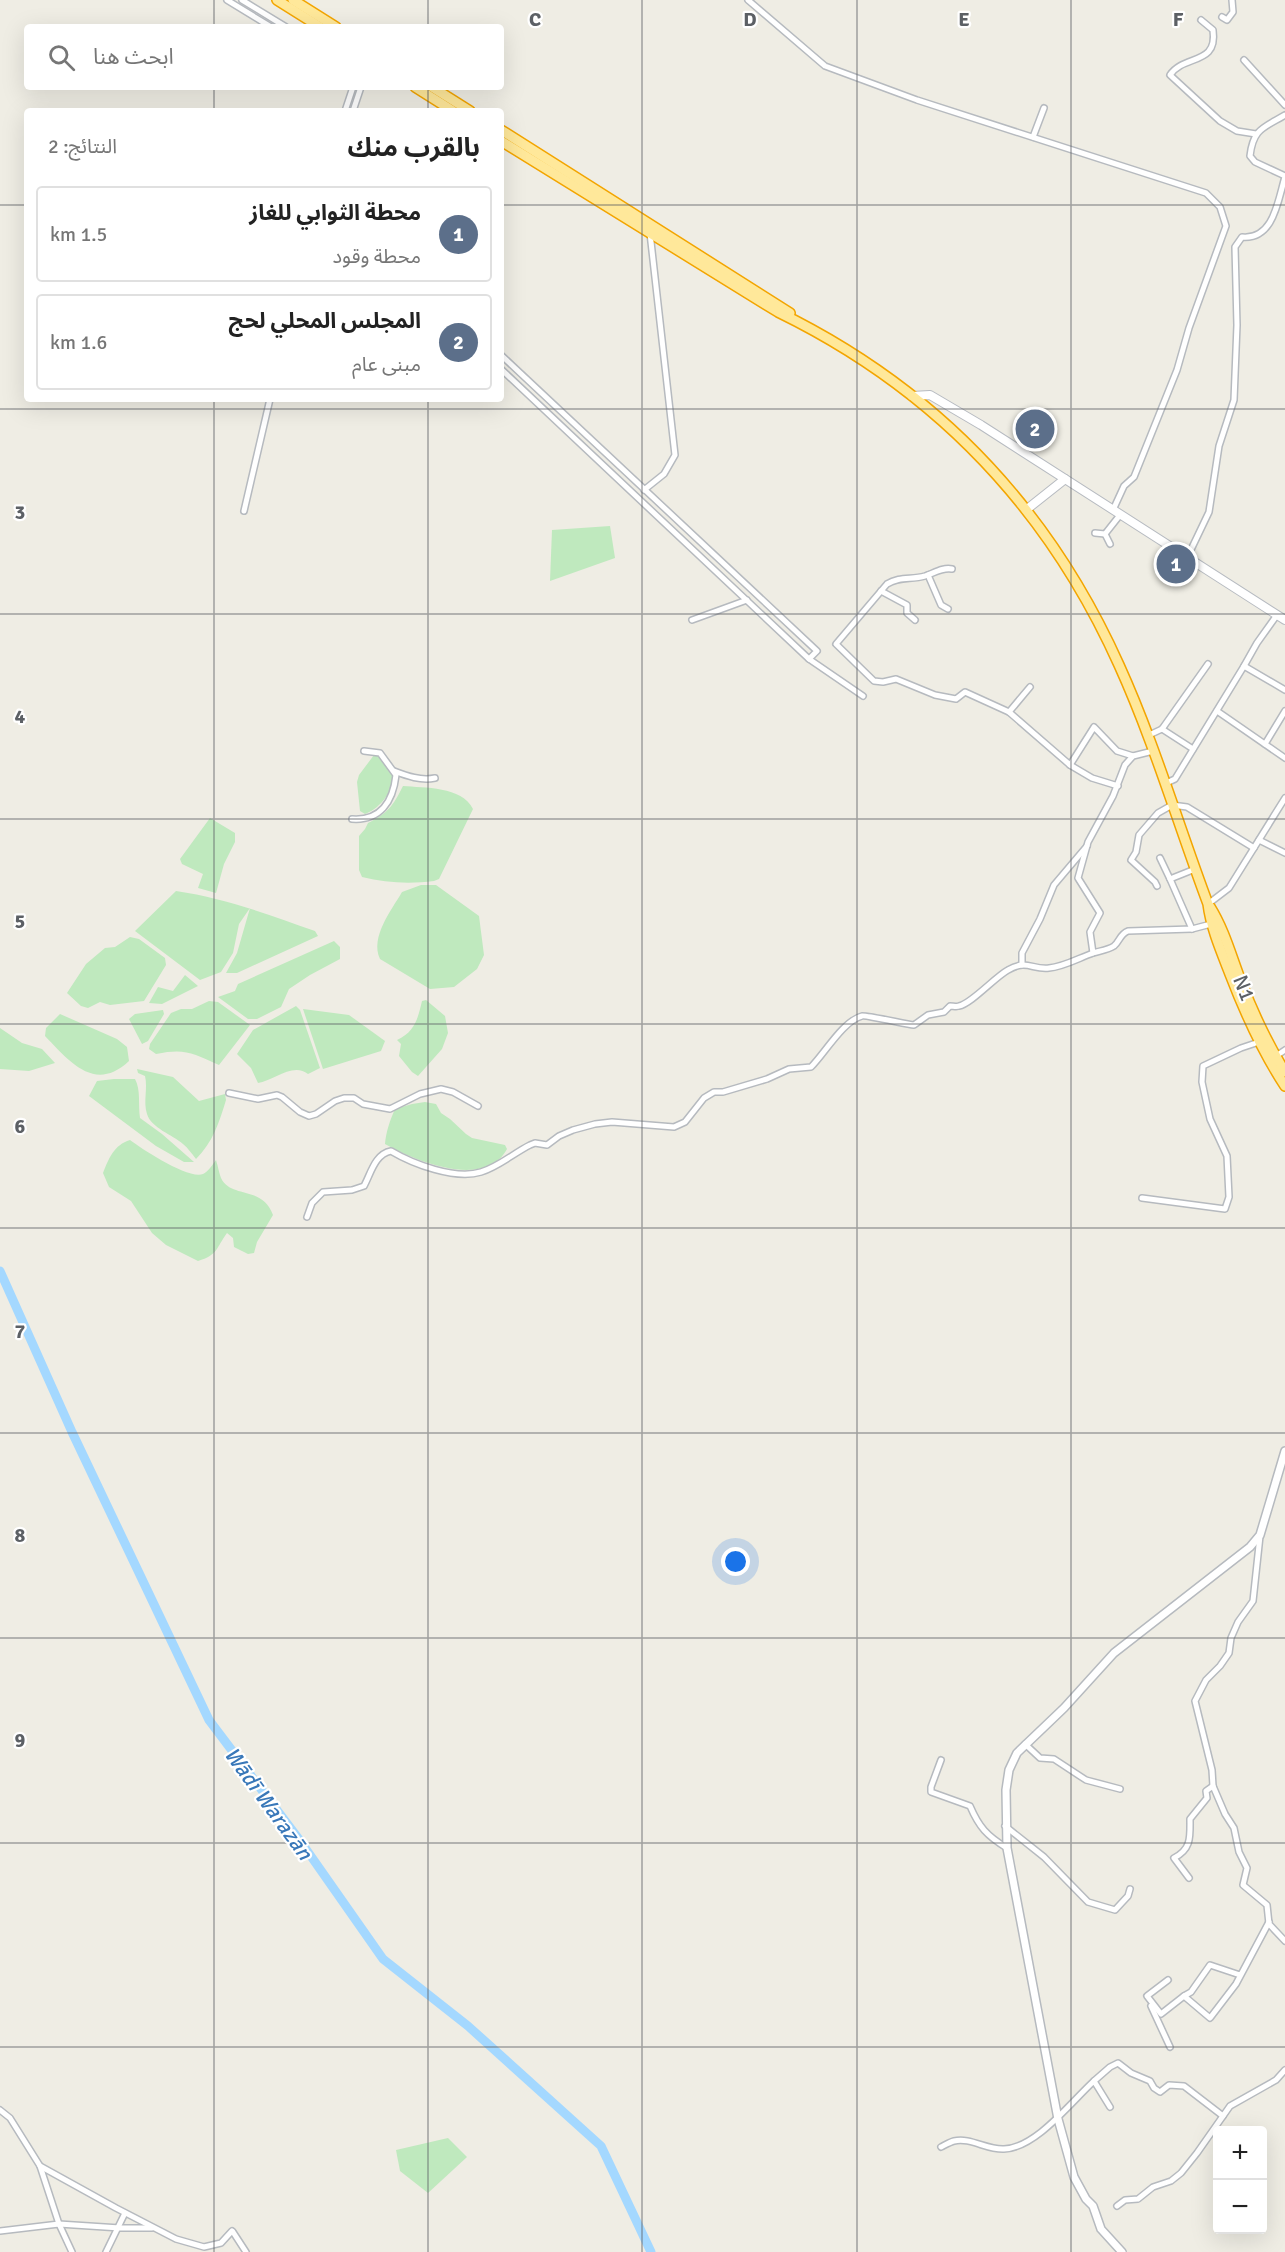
<!DOCTYPE html>
<html lang="ar">
<head>
<meta charset="utf-8">
<style>
  body { margin:0; font-family:Signika,"Noto Sans Arabic",sans-serif; background:#f2f2f2; color:#222; direction:rtl }
  .controls { position:absolute; right:18px; bottom:18px; display:grid; overflow:hidden; border-radius:6px; box-shadow:0 6px 24px #0002 }
  .controls button { width:54px; height:54px; display:grid; place-items:center; padding:0; border:0; border-bottom:2px solid #e0e0e0; background:#fff; color:#222; font:30px sans-serif }
  .you { position:absolute; left:736px; top:1562px; width:21px; height:21px; margin:-15px; border:4px solid #fff; border-radius:50%; background:#1a73e8; box-shadow:0 0 0 9px #1a73e833 }
  .badge { display:grid; place-items:center; width:39px; height:39px; border-radius:50%; background:#ea580c; color:#fff; font-size:20px; font-weight:700 }
  .pin { position:absolute; translate:-50% -50%; border:3px solid #fff; box-shadow:0 2px 6px #0006 }
  .list { margin:0; padding:0; list-style:none }
  h2 { display:flex; justify-content:space-between; align-items:center; height:78px; margin:0; padding:0 24px; font-size:26px }
  h2 small { font-size:20px; font-weight:400; color:#767676 }
  .list li { display:grid; grid-template-columns:39px 1fr auto; gap:18px; align-items:center; box-sizing:border-box; height:96px; margin:0 12px 12px; padding:0 12px; border:2px solid #e0e0e0; border-radius:6px }
  .list b { display:block; font-size:22px; white-space:nowrap }
  .list p { margin:0; font-size:20px; white-space:nowrap; color:#767676 }
  .list em { font-size:20px; font-style:normal; color:#767676 }
  .icon { flex:none; width:33px; height:33px; fill:none; stroke:currentColor; stroke-width:2; stroke-linecap:round; stroke-linejoin:round }
  .map { position:relative; flex:none; width:1285px; height:2252px; overflow:hidden; direction:ltr }
  .search { position:absolute; background:#fff; box-shadow:0 6px 24px #0002; left:24px; top:24px; width:480px; height:66px; display:flex; align-items:center; gap:15px; box-sizing:border-box; padding:0 21px; border-radius:6px; color:#767676; font-size:22px }
  .panel { position:absolute; background:#fff; box-shadow:0 6px 24px #0002; left:24px; top:108px; width:480px; height:294px; border-radius:6px; direction:rtl }
  .map>svg:first-child { display:block }
</style>
</head>
<body>
<div class="map">
<svg width="1285" height="2252" viewBox="0 0 1285 2252">
  <rect width="100%" height="100%" fill="#efede4"/>
  <g fill="#bfe9be">
    <polygon points="610,526 615,558 550,581 552,530"/>
    <path d="M 374,755 L 377,755 C 381,760 391,767 392,773 C 396,790 379,809 365,814 L 360,811 L 357,782 L 359,775 Z"/>
    <path d="M 403,786 C 424,788 462,786 473,809 L 439,879 L 434,881 C 410,884 386,883 362,877 L 359,870 L 359,836 L 365,829 L 368,823 C 388,813 393,806 403,786 Z"/>
    <polygon points="210,818 235,833 235,842 224,864 216,893 198,888 203,874 182,864 180,859"/>
    <path d="M 421,885 L 436,885 L 479,916 L 484,955 L 477,969 L 454,987 L 430,989 L 380,959 C 370,937 391,911 402,892 Z"/>
    <path d="M 176,891 C 225,898 269,915 315,931 L 318,936 L 237,973 L 226,973 L 237,953 L 250,908 L 239,924 L 233,953 L 221,972 L 200,980 L 135,931 Z"/>
    <polygon points="130,937 139,939 165,958 166,965 144,1001 110,1005 100,1002 88,1008 81,1006 67,993 86,964 105,948 115,947"/>
    <polygon points="334,941 340,947 340,959 310,975 289,989 281,1007 257,1019 248,1019 218,997 235,991 238,984"/>
    <polygon points="185,975 198,986 162,1004 149,1003 158,987 173,991"/>
    <path d="M 426,1000 L 445,1016 L 448,1033 L 442,1049 L 418,1076 L 412,1072 L 399,1056 L 401,1044 L 397,1040 C 415,1032 418,1018 422,1001 Z"/>
    <path d="M 209,1001 L 218,1002 L 250,1025 L 219,1065 C 192,1053 185,1048 156,1054 L 149,1049 L 150,1044 L 171,1013 L 181,1009 L 192,1009 Z"/>
    <path d="M 296,1006 L 300,1010 L 320,1068 L 308,1074 C 293,1062 273,1081 258,1083 L 251,1068 L 237,1054 L 253,1030 Z"/>
    <polygon points="303,1009 349,1015 385,1041 381,1051 323,1069"/>
    <polygon points="163,1010 164,1014 148,1041 142,1044 129,1019 135,1014"/>
    <path d="M 60,1014 L 117,1039 L 127,1047 L 129,1061 C 95,1093 70,1062 45,1036 L 46,1028 Z"/>
    <polygon points="0,1028 22,1043 42,1049 55,1063 29,1071 0,1069"/>
    <path d="M 137,1069 L 173,1077 L 199,1101 L 225,1094 L 226,1100 C 219,1123 213,1142 196,1159 C 192,1154 188,1148 183,1144 C 173,1135 151,1128 147,1114 C 143,1101 148,1089 145,1076 L 138,1073 Z"/>
    <path d="M 114,1079 L 135,1079 C 141,1090 138,1104 140,1118 L 162,1134 L 194,1162 L 184,1162 L 156,1146 L 89,1096 L 97,1081 Z"/>
    <path d="M 425,1102 L 436,1104 L 441,1113 L 450,1119 L 466,1134 L 472,1138 L 505,1145 L 507,1149 C 485,1190 415,1161 385,1144 C 386,1132 390,1120 395,1109 L 412,1104 Z"/>
    <path d="M 130,1140 C 142,1149 189,1180 203,1174 C 208,1172 213,1164 216,1160 C 218,1166 219,1173 221,1178 C 231,1199 262,1185 273,1215 L 257,1242 L 254,1253 L 248,1254 L 234,1247 L 233,1238 L 227,1233 C 216,1248 218,1255 198,1261 L 166,1245 L 152,1233 L 131,1201 L 109,1187 L 103,1173 C 109,1158 114,1145 130,1140 Z"/>
    <polygon points="448,2138 467,2157 428,2193 400,2171 396,2150"/>
  </g>
  <g fill="none" stroke-linecap="round" stroke-linejoin="round">
    <polyline stroke="#a4d8ff" stroke-width="9" points="0,1271 72,1432 209,1720 301,1842 383,1959 468,2026 601,2146 651,2252"/>
    <g stroke="#b6babf" stroke-width="8">
      <g id="minor">
        <polyline points="227,0 271,27"/>
        <polyline points="242,0 286,27"/>
        <polyline points="748,0 825,66 917,100 1206,193 1220,207 1226,226 1189,328 1177,370 1134,477 1124,486 1113,510"/>
        <polyline points="1222,17 1227,20 1233,12 1232,0"/>
        <path d="M 1201,20 L 1213,30 C 1218,66 1184,54 1170,75 L 1220,121 L 1237,131 L 1256,134"/>
        <polyline points="1244,60 1285,105"/>
        <polyline points="345,111 353,87"/>
        <polyline points="353,111 361,87"/>
        <path d="M 1285,115 C 1263,128 1253,129 1250,156 L 1255,162 L 1285,176"/>
        <polyline points="1033,137 1044,108"/>
        <polyline points="501,355 817,651 809,659"/>
        <polyline points="501,369 809,659 863,696"/>
        <polyline points="644,490 664,474 675,455 650,233"/>
        <polyline points="244,511 270,399"/>
        <polyline points="1095,533 1105,534 1120,515"/>
        <polyline points="1105,534 1110,544"/>
        <path d="M 1187,558 L 1209,512 L 1219,446 L 1234,400 L 1237,325 L 1235,247 L 1242,237 C 1274,240 1278,200 1285,177"/>
        <path d="M 952,569 C 943,567 934,573 925,576 C 911,580 900,576 887,584 L 836,644 L 874,681 L 883,682 L 896,679 L 935,695 L 956,699 L 965,692 L 1009,712"/>
        <polyline points="928,575 941,605 948,609"/>
        <polyline points="881,591 907,605 907,613 915,620"/>
        <polyline points="692,620 747,600"/>
        <polyline points="1244,666 1285,690"/>
        <polyline points="1030,687 1009,712 1070,765 1092,778 1118,786"/>
        <polyline points="1217,711 1285,758"/>
        <polyline points="1162,729 1193,749"/>
        <polyline points="1147,736 1162,729 1208,664"/>
        <polyline points="1265,744 1285,711"/>
        <path d="M 1153,751 L 1133,756 L 1125,765 L 1113,796 L 1088,842 L 1078,878 L 1100,913 L 1090,932 L 1093,953 C 1099,951 1108,950 1114,946 C 1120,941 1120,934 1128,931 L 1192,929 L 1211,924"/>
        <polyline points="1070,765 1094,727 1117,751 1133,756"/>
        <path d="M 394,771 C 407,776 421,781 435,778"/>
        <polyline points="1164,784 1175,779 1244,666 1257,643 1277,615"/>
        <path d="M 352,819 C 380,821 393,802 396,775 L 380,753 L 364,751"/>
        <polyline points="1259,840 1285,853"/>
        <polyline points="1160,858 1170,879 1195,869"/>
        <polyline points="1170,879 1192,929"/>
        <polyline points="1157,886 1155,882 1131,860 1136,852 1139,835 1158,813 1172,805 1187,807 1254,848"/>
        <polyline points="1208,904 1229,888 1285,798"/>
        <polyline points="1022,965 1022,953 1040,919 1054,885 1087,846"/>
        <polyline points="1276,1056 1285,1050"/>
        <polyline points="229,1093 258,1099 277,1095 282,1097 300,1112 309,1116 316,1114 335,1101 344,1098 354,1098 363,1104 390,1109 420,1094 441,1089 453,1092 478,1106"/>
        <polyline points="1142,1198 1225,1209 1229,1197 1227,1156 1210,1119 1202,1082 1203,1066 1241,1048 1259,1042"/>
        <path d="M 307,1217 L 312,1203 L 323,1192 L 352,1190 L 364,1186 C 371,1173 375,1154 391,1151 C 413,1164 455,1180 481,1172 C 498,1167 514,1153 530,1145 L 535,1143 L 547,1145 L 559,1136 L 573,1130 L 595,1124 L 612,1122 L 674,1127 L 685,1122 L 704,1098 L 714,1092 L 723,1092 L 767,1079 L 789,1069 L 811,1067 C 825,1053 843,1021 862,1016 C 865,1015 906,1024 914,1025 L 928,1015 L 944,1012 L 950,1006 C 953,1006 957,1007 959,1006 C 971,1004 995,977 1008,970 C 1027,959 1032,970 1049,968 C 1063,967 1079,958 1093,953"/>
        <polyline points="1260,1536 1253,1601 1238,1622 1231,1638 1229,1653 1220,1666 1206,1680 1195,1701 1212,1770 1213,1786 1225,1814 1234,1828 1239,1852 1247,1868 1243,1885 1267,1905 1269,1924 1285,1941"/>
        <polyline points="1025,1744 1040,1758 1054,1759 1086,1780 1120,1789"/>
        <path d="M 941,1760 L 931,1787 L 931,1792 L 970,1806 C 979,1827 987,1836 1007,1848"/>
        <polyline points="1005,1826 1044,1857 1088,1902 1115,1910 1128,1896 1130,1889"/>
        <path d="M 1189,1878 L 1174,1858 C 1192,1849 1190,1836 1190,1819 L 1207,1798 L 1206,1791 L 1213,1786"/>
        <polyline points="1240,1975 1210,1965 1191,1992 1184,1996 1210,2018 1236,1984 1269,1922"/>
        <polyline points="1168,1980 1147,1996 1161,2014 1184,1996"/>
        <polyline points="1151,2006 1170,2047"/>
        <polyline points="1094,2081 1110,2067 1118,2063 1131,2073 1150,2081 1154,2088 1160,2092 1169,2085 1184,2086 1223,2116"/>
        <polyline points="0,2110 10,2118 40,2166 116,2208 176,2239 204,2247 221,2243 232,2231"/>
        <path d="M 941,2147 C 945,2145 950,2142 954,2141 C 970,2137 987,2150 1004,2149 C 1036,2148 1071,2102 1094,2081 L 1110,2107"/>
        <polyline points="40,2166 59,2224 72,2252"/>
        <polyline points="1117,2206 1125,2200 1138,2199 1153,2187 1171,2181 1181,2173 1197,2153 1230,2106 1276,2080 1285,2070"/>
        <polyline points="0,2231 59,2224 120,2228 152,2228"/>
        <polyline points="233,2232 246,2252"/>
        <polyline points="106,2252 125,2213"/>
      </g>
    </g>
    <g stroke="#b6babf" stroke-width="10">
      <polyline id="tertiary" points="1122,2252 1101,2229 1093,2206 1086,2199 1074,2177 1058,2119 1007,1848 1006,1790 1009,1770 1017,1753 1064,1708 1114,1653 1250,1547 1260,1535 1285,1451"/>
    </g>
    <g stroke="#b7bbc1" stroke-width="10">
      <g id="secondary">
        <polyline points="912,396 930,395 981,425 1285,620"/>
        <polyline points="1026,510 1065,479"/>
      </g>
    </g>
    <g stroke="#f3a500" stroke-width="12">
      <g id="trunk">
        <polyline points="277,0 320,27"/>
        <polyline points="293,0 336,27"/>
        <polyline points="415,87 453,111"/>
        <polyline points="432,87 470,111"/>
        <polyline points="501,130 790,313"/>
        <path d="M 501,141 L 778,312 C 934,388 1048,507 1119,665 C 1154,742 1178,824 1208,904 C 1211,928 1221,951 1230,974 C 1245,1013 1262,1051 1285,1086"/>
        <path d="M 1210,907 C 1225,931 1232,959 1242,984 C 1254,1015 1268,1044 1285,1072"/>
      </g>
    </g>
    <use href="#minor" stroke="#fff" stroke-width="5"/>
    <use href="#tertiary" stroke="#fff" stroke-width="7"/>
    <use href="#secondary" stroke="#fff" stroke-width="8"/>
    <use href="#trunk" stroke="#ffe89a" stroke-width="9"/>
  </g>
  <path fill="none" stroke="#5c6065" stroke-width="1.5" stroke-opacity="0.55" d="M 214,0 L 214,27M 428,0 L 428,27M 642,0 L 642,2252M 857,0 L 857,2252M 1071,0 L 1071,2252M 214,87 L 214,111M 428,87 L 428,111M 0,205 L 27,205M 501,205 L 1285,205M 214,399 L 214,2252M 428,399 L 428,2252M 0,409 L 1285,409M 0,614 L 1285,614M 0,819 L 1285,819M 0,1024 L 1285,1024M 0,1228 L 1285,1228M 0,1433 L 1285,1433M 0,1638 L 1285,1638M 0,1843 L 1285,1843M 0,2047 L 1285,2047"/>
  <g text-anchor="middle" stroke-width="4.5" stroke-linejoin="round" paint-order="stroke">
    <g font-size="21" fill="#5c6065" stroke="#fff">
      <text transform="translate(1244 988) rotate(68)" y="7">N1</text>
    </g>
    <g font-size="22" font-style="italic" fill="#3978b9" stroke="#fff">
      <text transform="translate(269 1803) rotate(54)" y="8">Wādī Warazān</text>
    </g>
  </g>
  <g font-size="20" text-anchor="middle" font-weight="bold" fill="#5c6065" stroke="#fff" stroke-width="4.5" stroke-linejoin="round" paint-order="stroke">
    <text x="535" y="26">C</text>
    <text x="750" y="26">D</text>
    <text x="964" y="26">E</text>
    <text x="1178" y="26">F</text>
    <text x="20" y="519">3</text>
    <text x="20" y="723">4</text>
    <text x="20" y="928">5</text>
    <text x="20" y="1133">6</text>
    <text x="20" y="1338">7</text>
    <text x="20" y="1542">8</text>
    <text x="20" y="1747">9</text>
  </g>
</svg>
<div class="controls">
<button>+</button>
<button>−</button>
</div>
<div class="you"></div>
<div class="pin badge" style="left:1176px;top:564px;background:#5c6f8a">1</div>
<div class="pin badge" style="left:1035px;top:429px;background:#5c6f8a">2</div>
<div class="search"><svg class="icon" aria-label="search" viewBox="0 0 24 24"><circle cx="10" cy="10" r="6"/><path d="M15 15l6 6"/></svg>ابحث هنا</div>
<section class="panel">
<h2>بالقرب منك<small>النتائج: 2</small></h2>
<ul class="list">
<li><span class="badge" style="background:#5c6f8a">1</span><div><b>محطة الثوابي للغاز</b><p>محطة وقود</p></div><em>1.5 km</em></li>
<li><span class="badge" style="background:#5c6f8a">2</span><div><b>المجلس المحلي لحج</b><p>مبنى عام</p></div><em>1.6 km</em></li>
</ul>
</section>
</div>
</body>
</html>
